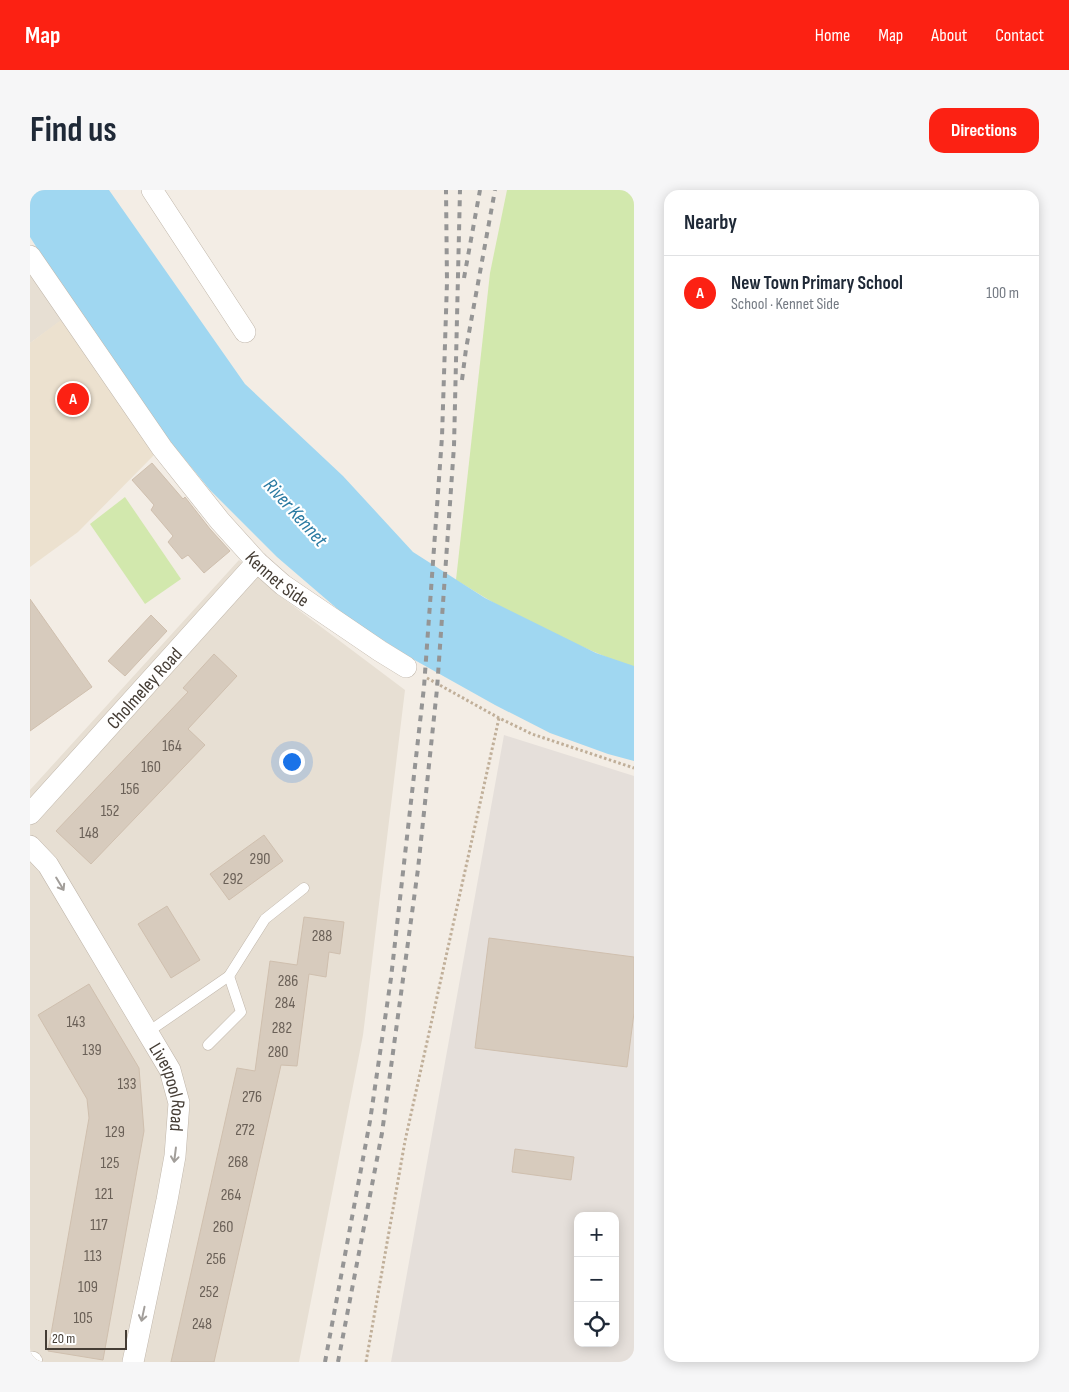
<!DOCTYPE html>
<html lang="en">
<head>
<meta charset="utf-8">
<style>
  body { margin:0; font-family:"Sofia Sans Condensed",sans-serif; background:#f6f6f7; color:#1f2937 }
  .controls { position:absolute; right:15px; bottom:15px; display:grid; overflow:hidden; border-radius:10px; box-shadow:0 2px 12px #0003 }
  .controls button { width:45px; height:45px; display:grid; place-items:center; padding:0; border:0; border-bottom:1px solid #e0e1e3; background:#fff; color:#1f2937; font:25px sans-serif }
  .scale { position:absolute; left:15px; bottom:12px; width:82px; box-sizing:border-box; padding-left:5px; border:2px solid #453d35; border-top:0; font-size:14px; line-height:18px; white-space:nowrap; color:#453d35; -webkit-text-stroke:4px #fff; paint-order:stroke }
  .you { position:absolute; left:261px; top:571px; width:18px; height:18px; margin:-12px; border:4px solid #fff; border-radius:50%; background:#1a73e8; box-shadow:0 0 0 8px #1a73e833 }
  .badge { display:grid; place-items:center; width:32px; height:32px; border-radius:50%; background:#fc2113; color:#fff; font-size:16px; font-weight:700 }
  .pin { position:absolute; translate:-50% -50%; border:2px solid #fff; box-shadow:0 1px 5px #0006 }
  .list { margin:0; padding:0; list-style:none }
  h2 { display:flex; justify-content:space-between; align-items:center; height:65px; margin:0; padding:0 20px; font-size:21px }
  h2 small { font-size:16px; font-weight:400; color:#747a83 }
  .list li { display:grid; grid-template-columns:32px 1fr auto; gap:15px; align-items:center; box-sizing:border-box; height:75px; padding:0 20px; border-top:1px solid #e0e1e3 }
  .list b { display:block; font-size:19px; white-space:nowrap }
  .list p { margin:0; font-size:16px; white-space:nowrap; color:#747a83 }
  .list em { font-size:16px; font-style:normal; color:#747a83 }
  .icon { flex:none; width:28px; height:28px; fill:none; stroke:currentColor; stroke-width:2; stroke-linecap:round; stroke-linejoin:round }
  .map { position:relative; flex:none; width:604px; height:1172px; overflow:hidden; border-radius:15px }
  header { display:flex; align-items:center; gap:30px; box-sizing:border-box; height:70px; padding:0 25px; background:#fc2113; color:#fff }
  header strong { font-size:24px }
  nav { display:flex; gap:28px; margin-inline-start:auto; font-size:18px }
  .intro { display:flex; align-items:center; justify-content:space-between; box-sizing:border-box; height:120px; padding:0 30px }
  h1 { margin:0; font-size:35px }
  .button { padding:12px 22px; border-radius:15px; background:#fc2113; color:#fff; font-size:18px; font-weight:700 }
  main { display:flex; gap:30px; padding:0 30px }
  aside { flex:1; background:#fff; border-radius:15px; box-shadow:0 2px 12px #0003 }
  .map>svg:first-child { display:block }
</style>
</head>
<body>
<header>
<strong>Map</strong>
<nav><a>Home</a><a>Map</a><a>About</a><a>Contact</a></nav>
</header>
<div class="intro"><h1>Find us</h1><a class="button">Directions</a></div>
<main>
<div class="map">
<svg width="604" height="1172" viewBox="0 0 604 1172">
  <rect width="100%" height="100%" fill="#f3ede5"/>
  <g fill="#e7dfd3">
    <polygon points="0,75 36,127 0,153"/>
    <polygon points="209,370 246,403 375,500 333,845 269,1172 0,1172 0,600"/>
  </g>
  <path fill="#e5dfda" fill-rule="evenodd" d="M 474,545 L 604,586 L 604,1172 L 361,1172 ZM 548,1026 L 585,1026 L 585,1153 L 548,1153 Z"/>
  <polygon fill="#ece1cf" points="31,130 125,264 48,342 0,377 0,153"/>
  <g fill="#d2e8ad">
    <polygon points="477,0 604,0 604,479 497,433 426,390 460,83"/>
    <polygon points="95,307 151,389 115,414 60,334"/>
  </g>
  <polygon fill="#a0d7f1" points="0,0 79,0 215,194 313,286 383,362 455,408 566,463 604,476 604,571 578,564 520,543 465,515 381,468 318,428 247,367 180,300 125,233 71,159 0,47"/>
  <g fill="#d7cbbd" stroke="#cfbfae">
    <polygon points="122,273 153,309 155,307 180,339 200,361 174,383 158,365 152,369 138,352 143,346 121,320 124,315 102,290"/>
    <polygon points="0,409 62,497 0,541"/>
    <polygon points="121,425 137,441 95,486 78,471"/>
    <polygon points="184,464 207,486 158,539 175,555 61,674 26,641 158,502 153,498"/>
    <polygon points="234,645 253,671 199,710 180,684"/>
    <polygon points="137,716 170,770 141,788 108,734"/>
    <polygon points="274,727 314,732 310,764 299,762 296,787 279,784 267,876 251,875 184,1172 141,1172 207,878 225,881 240,771 267,775"/>
    <polygon points="459,748 604,767 604,823 597,877 445,858"/>
    <polygon points="59,794 109,878 114,941 73,1170 18,1161 59,928 57,909 8,825"/>
    <polygon points="485,959 544,967 541,990 482,982"/>
  </g>
  <g fill="none" stroke-linecap="round" stroke-linejoin="round">
    <g stroke="#c1b7ab" stroke-width="11">
      <g id="lane">
        <polyline points="118,842 199,786 235,729 274,698"/>
        <polyline points="178,855 211,822 199,786"/>
      </g>
    </g>
    <g stroke="#c1b7ab" stroke-width="22">
      <g id="street">
        <polyline points="122,0 215,142"/>
        <path id="s1" d="M 0,66 L 132,258 L 190,331 L 227,372 L 253,395 L 350,461 L 376,477"/>
        <path id="s2" d="M 0,624 L 227,372"/>
        <path id="s3" d="M 0,656 L 18,675 L 140,880 L 149,913 L 145,966 L 137,1010 L 103,1172"/>
        <polyline points="0,1172 2,1172"/>
      </g>
    </g>
    <g stroke="#c0af99" stroke-width="3" stroke-dasharray="2.5 2.5" stroke-linecap="butt">
      <polyline points="397,488 469,528 502,544 604,578"/>
      <polyline points="336,1172 375,951 469,528"/>
    </g>
    <use href="#lane" stroke="#fff" stroke-width="10"/>
    <use href="#street" stroke="#fff" stroke-width="21"/>
    <g stroke="#959595" stroke-width="4" stroke-dasharray="6 6" stroke-linecap="butt">
      <polyline points="434,88 450,0"/>
      <polyline points="432,190 436,159 465,0"/>
      <polyline points="295,1172 340,931 361,788 394,497 412,247 417,92 416,0"/>
      <polyline points="308,1172 352,943 388,679 407,499 424,256 430,0"/>
    </g>
  </g>
  <defs><path id="oneway-shaft" d="M-6 0H5M1.5-3L5.5 0L1.5 3" fill="none" stroke-width="1.6" stroke-linecap="round" stroke-linejoin="round" transform="scale(1.25)"/></defs>
  <g stroke="#a29e9a">
    <use href="#oneway-shaft" transform="translate(30 694) rotate(59)"/>
    <use href="#oneway-shaft" transform="translate(145 965) rotate(97)"/>
    <use href="#oneway-shaft" transform="translate(113 1124) rotate(102)"/>
  </g>
  <g text-anchor="middle" stroke-width="4.5" stroke-linejoin="round" paint-order="stroke">
    <g font-size="16" fill="#6a6057">
      <text x="142" y="561">164</text>
      <text x="121" y="582">160</text>
      <text x="100" y="604">156</text>
      <text x="80" y="626">152</text>
      <text x="59" y="648">148</text>
      <text x="230" y="674">290</text>
      <text x="203" y="694">292</text>
      <text x="292" y="751">288</text>
      <text x="258" y="796">286</text>
      <text x="255" y="818">284</text>
      <text x="46" y="837">143</text>
      <text x="252" y="843">282</text>
      <text x="62" y="865">139</text>
      <text x="248" y="867">280</text>
      <text x="97" y="899">133</text>
      <text x="222" y="912">276</text>
      <text x="215" y="945">272</text>
      <text x="85" y="947">129</text>
      <text x="208" y="977">268</text>
      <text x="80" y="978">125</text>
      <text x="74" y="1009">121</text>
      <text x="201" y="1010">264</text>
      <text x="69" y="1040">117</text>
      <text x="193" y="1042">260</text>
      <text x="63" y="1071">113</text>
      <text x="186" y="1074">256</text>
      <text x="58" y="1102">109</text>
      <text x="179" y="1107">252</text>
      <text x="53" y="1133">105</text>
      <text x="172" y="1139">248</text>
    </g>
    <g font-size="19" fill="#453d35" stroke="#fff">
      <text dy="7" stroke="none"><textPath href="#s1" startOffset="408">Kennet Side</textPath></text>
      <text dy="7" stroke="none"><textPath href="#s2" startOffset="170">Cholmeley Road</textPath></text>
      <text dy="7" stroke="none"><textPath href="#s3" startOffset="281">Liverpool Road</textPath></text>
    </g>
    <g font-size="20" font-style="italic" fill="#2a7aa2" stroke="#fff">
      <text transform="translate(266 322) rotate(48)" y="7">River Kennet</text>
    </g>
  </g>
</svg>
<div class="controls">
<button>+</button>
<button>−</button>
<button><svg class="icon" aria-label="locate" viewBox="0 0 24 24"><circle cx="12" cy="12" r="6"/><path d="M12 2v4M12 18v4M2 12h4M18 12h4"/></svg></button>
</div>
<div class="scale">20 m</div>
<div class="you"></div>
<div class="pin badge" style="left:43px;top:209px">A</div>
</div>
<aside>
<h2>Nearby<small></small></h2>
<ul class="list">
<li><span class="badge">A</span><div><b>New Town Primary School</b><p>School · Kennet Side</p></div><em>100 m</em></li>
</ul>
</aside>
</main>
</body>
</html>
